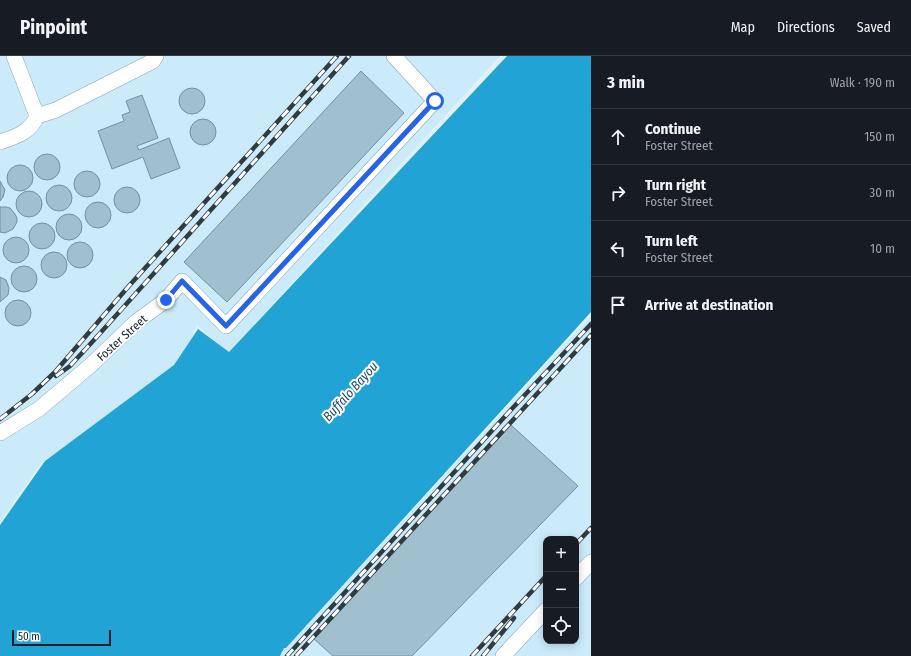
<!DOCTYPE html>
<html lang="en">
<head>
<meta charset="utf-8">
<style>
  body { margin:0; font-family:"Fira Sans Condensed",sans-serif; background:#242831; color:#f1f3f6 }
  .controls { position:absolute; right:12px; bottom:12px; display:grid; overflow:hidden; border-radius:8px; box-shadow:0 2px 10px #0003 }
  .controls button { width:36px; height:36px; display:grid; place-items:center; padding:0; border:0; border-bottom:1px solid #363941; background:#171b24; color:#f1f3f6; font:20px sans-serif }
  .scale { position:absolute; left:12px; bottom:10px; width:99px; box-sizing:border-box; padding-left:4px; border:2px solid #142025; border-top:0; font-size:11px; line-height:14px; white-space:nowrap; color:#142025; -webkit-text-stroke:3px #fff; paint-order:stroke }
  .stop { position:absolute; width:12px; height:12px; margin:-9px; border:3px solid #2563eb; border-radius:50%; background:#fff }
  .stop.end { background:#2563eb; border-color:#fff; box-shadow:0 1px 4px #0008 }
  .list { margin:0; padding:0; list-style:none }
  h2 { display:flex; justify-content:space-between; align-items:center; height:52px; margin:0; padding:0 16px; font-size:17px }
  h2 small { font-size:13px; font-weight:400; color:#9ea1a6 }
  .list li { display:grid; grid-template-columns:26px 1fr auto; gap:12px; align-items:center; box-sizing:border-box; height:56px; padding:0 16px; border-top:1px solid #363941 }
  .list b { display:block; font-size:15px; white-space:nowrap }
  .list p { margin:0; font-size:13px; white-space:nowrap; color:#9ea1a6 }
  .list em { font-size:13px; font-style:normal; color:#9ea1a6 }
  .icon { flex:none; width:22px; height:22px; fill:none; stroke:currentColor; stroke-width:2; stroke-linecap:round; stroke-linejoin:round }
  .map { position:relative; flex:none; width:591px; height:600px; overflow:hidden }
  header { display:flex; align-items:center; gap:24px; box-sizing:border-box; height:56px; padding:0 20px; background:#171b24; border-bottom:1px solid #363941 }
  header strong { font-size:19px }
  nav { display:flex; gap:22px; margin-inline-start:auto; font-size:14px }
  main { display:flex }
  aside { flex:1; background:#171b24 }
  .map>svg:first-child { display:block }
</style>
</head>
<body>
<header>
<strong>Pinpoint</strong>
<nav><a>Map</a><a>Directions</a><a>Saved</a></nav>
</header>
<main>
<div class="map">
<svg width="591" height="600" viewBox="0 0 591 600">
  <rect width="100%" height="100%" fill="#dff2fc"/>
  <g fill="#cbebfb" fill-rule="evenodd">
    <polygon points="0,0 500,0 228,297 197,269 178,311 41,407 0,466"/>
    <path d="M 591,260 L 591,600 L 280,600 L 286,592 ZM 546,483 L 576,483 L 576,585 L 546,585 Z"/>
  </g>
  <polygon fill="#21a4d5" points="507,0 591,0 591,256 286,592 284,592 280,600 0,600 0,469 45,405 174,309 198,273 229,296"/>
  <g fill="#a0bfcf" stroke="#7391a0">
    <polygon points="361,15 404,57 227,246 184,206"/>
    <circle cx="192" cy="45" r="13"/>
    <polygon points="142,39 158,82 137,90 139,94 169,82 180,112 151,123 143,101 112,113 98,75 124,65 122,59 130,56 126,45"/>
    <circle cx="203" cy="76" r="13"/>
    <circle cx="47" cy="111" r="13"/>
    <circle cx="20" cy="122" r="13"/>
    <circle cx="87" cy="128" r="13"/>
    <polygon points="0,125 5,134 3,141 0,145"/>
    <circle cx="59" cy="142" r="13"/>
    <circle cx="127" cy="144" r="13"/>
    <circle cx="29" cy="148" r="13"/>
    <circle cx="98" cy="159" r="13"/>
    <polygon points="0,151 6,151 10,152 15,158 17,162 17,166 13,173 5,177 0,176"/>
    <circle cx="69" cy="171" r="13"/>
    <circle cx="42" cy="180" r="13"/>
    <circle cx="16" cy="194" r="13"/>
    <circle cx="80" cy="199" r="13"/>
    <circle cx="54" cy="209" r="13"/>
    <circle cx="24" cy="223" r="13"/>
    <polygon points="0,221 6,224 9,232 8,239 0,246"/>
    <circle cx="18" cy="257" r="13"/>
    <polygon points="511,369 578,430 412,600 333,600 314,583"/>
  </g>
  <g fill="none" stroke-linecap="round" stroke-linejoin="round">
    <g stroke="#86a5b4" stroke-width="16">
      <g id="minor">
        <polyline points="37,60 56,54 153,5 156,0"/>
        <path d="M 0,86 C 15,81 31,76 37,60 L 14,0"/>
        <polyline points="0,377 39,353 91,309 136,266 166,244 182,225 226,270 435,45 394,0"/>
        <polyline points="576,522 591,506"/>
        <polyline points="503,600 546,554"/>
      </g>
    </g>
    <use href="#minor" stroke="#fff" stroke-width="15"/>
    <g stroke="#2f3c42" stroke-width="4.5">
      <g id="rail">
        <polyline points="56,320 70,310 94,284 349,0"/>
        <polyline points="0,363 32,338 55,316 128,231 337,0"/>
        <polyline points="576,488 591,472"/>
        <polyline points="287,600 509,356 591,268"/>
        <polyline points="296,600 591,279"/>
        <polyline points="472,600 546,520"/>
        <polyline points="483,600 514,562"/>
      </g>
    </g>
    <use href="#rail" stroke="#fff" stroke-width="3" stroke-dasharray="9" stroke-linecap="butt"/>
  </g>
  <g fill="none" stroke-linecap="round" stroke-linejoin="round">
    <polyline stroke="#2563eb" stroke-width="5" points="166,244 182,225 226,270 435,45"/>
  </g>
  <g text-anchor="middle" stroke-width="4" stroke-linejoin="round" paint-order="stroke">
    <g font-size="12" fill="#142025" stroke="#fff">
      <text transform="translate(122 282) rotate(-42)" y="4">Foster Street</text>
    </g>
    <g font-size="13" font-style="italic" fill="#194a5f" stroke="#fff">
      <text transform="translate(350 335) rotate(-48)" y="5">Buffalo Bayou</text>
    </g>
  </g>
</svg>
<div class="controls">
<button>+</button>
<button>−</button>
<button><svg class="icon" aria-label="locate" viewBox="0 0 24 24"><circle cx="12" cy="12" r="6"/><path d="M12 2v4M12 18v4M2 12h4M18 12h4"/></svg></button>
</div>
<div class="scale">50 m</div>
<div class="stop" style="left:435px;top:45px"></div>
<div class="stop end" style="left:166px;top:244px"></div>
</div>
<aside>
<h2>3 min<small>Walk · 190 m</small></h2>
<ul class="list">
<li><svg class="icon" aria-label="ahead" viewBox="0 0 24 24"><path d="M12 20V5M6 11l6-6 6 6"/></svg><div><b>Continue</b><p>Foster Street</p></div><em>150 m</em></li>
<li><svg class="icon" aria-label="right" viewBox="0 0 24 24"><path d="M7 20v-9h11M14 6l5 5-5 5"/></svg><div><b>Turn right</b><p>Foster Street</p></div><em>30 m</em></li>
<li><svg class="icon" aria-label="left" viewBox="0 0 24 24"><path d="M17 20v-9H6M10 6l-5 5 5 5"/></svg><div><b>Turn left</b><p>Foster Street</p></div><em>10 m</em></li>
<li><svg class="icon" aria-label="arrive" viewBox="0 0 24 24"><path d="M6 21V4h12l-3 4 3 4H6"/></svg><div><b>Arrive at destination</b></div></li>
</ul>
</aside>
</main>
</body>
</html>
